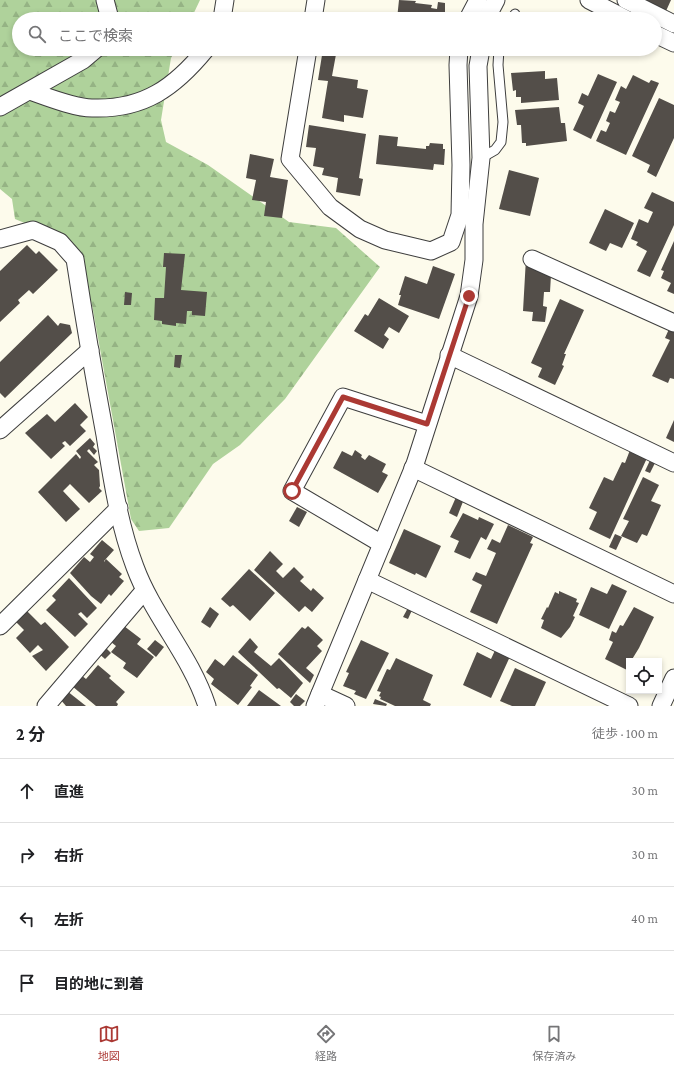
<!DOCTYPE html>
<html lang="ja">
<head>
<meta charset="utf-8">
<style>
  body { margin:0; font-family:"Crimson Pro","Noto Sans JP",serif; background:#f6f6f6; color:#202124 }
  .controls { position:absolute; right:12px; bottom:12px; display:grid; overflow:hidden; border-radius:0px; box-shadow:0 2px 6px #0003 }
  .controls button { width:36px; height:36px; display:grid; place-items:center; padding:0; border:0; border-bottom:1px solid #e0e0e0; background:#fff; color:#202124; font:20px sans-serif }
  .stop { position:absolute; width:12px; height:12px; margin:-9px; border:3px solid #ab3934; border-radius:50%; background:#fff }
  .stop.end { background:#ab3934; border-color:#fff; box-shadow:0 1px 4px #0008 }
  .list { margin:0; padding:0; list-style:none }
  h2 { display:flex; justify-content:space-between; align-items:center; height:52px; margin:0; padding:0 16px; font-size:17px }
  h2 small { font-size:13px; font-weight:400; color:#757577 }
  .list li { display:grid; grid-template-columns:26px 1fr auto; gap:12px; align-items:center; box-sizing:border-box; height:64px; padding:0 16px; border-top:1px solid #e0e0e0 }
  .list b { display:block; font-size:15px; white-space:nowrap }
  .list em { font-size:13px; font-style:normal; color:#757577 }
  .icon { flex:none; width:22px; height:22px; fill:none; stroke:currentColor; stroke-width:2; stroke-linecap:round; stroke-linejoin:round }
  .map { position:relative; flex:none; width:674px; height:706px; overflow:hidden }
  .search { position:absolute; background:#fff; box-shadow:0 2px 6px #0003; left:12px; right:12px; top:12px; height:44px; display:flex; align-items:center; gap:10px; box-sizing:border-box; padding:0 14px; border-radius:22px; color:#757577; font-size:15px }
  .sheet { height:308px; background:#fff }
  nav { display:flex; justify-content:space-around; align-items:center; box-sizing:border-box; height:56px; border-top:1px solid #e0e0e0; background:#fff; font-size:11px; color:#757577 }
  nav a { display:grid; justify-items:center; gap:2px }
  nav .on { color:#ab3934 }
  .map>svg:first-child { display:block }
</style>
</head>
<body>
<div class="map">
<svg width="674" height="706" viewBox="0 0 674 706">
  <defs>
    <pattern id="forest-firs" width="22" height="20" patternUnits="userSpaceOnUse"><rect width="22" height="20" fill="#afd29b"/><path d="M5 1l3.5 6h-7zM16 11l3.5 6h-7z" fill="#95b384"/></pattern>
  </defs>
  <rect width="100%" height="100%" fill="#fdfbec"/>
  <polygon fill="url(#forest-firs)" points="0,0 200,0 191,19 19,19 19,49 176,49 171,58 161,120 166,142 208,165 289,222 336,228 380,267 285,399 240,445 213,464 169,528 139,531 131,519 92,305 73,243 15,219 12,199 0,189"/>
  <g fill="#534e49">
    <polygon points="399,0 416,1 415,3 432,5 431,8 437,9 438,2 445,3 445,19 397,19"/>
    <polygon points="643,0 671,0 666,11"/>
    <polygon points="323,49 337,49 332,76 358,80 357,88 368,90 363,118 344,115 344,122 322,118 328,81 318,80"/>
    <polygon points="545,71 545,79 557,78 559,100 521,103 521,97 516,97 516,90 513,91 511,73"/>
    <polygon points="598,74 617,82 591,139 573,130 584,106 578,103 582,93 588,96"/>
    <polygon points="633,75 649,83 651,80 659,83 626,155 596,141 601,130 606,132 610,123 606,121 610,111 615,113 620,102 615,100 621,86 626,89"/>
    <polygon points="659,98 674,105 674,138 656,177 647,172 650,165 632,156"/>
    <polygon points="559,107 561,123 565,123 567,141 526,146 526,143 522,143 521,125 517,125 515,110"/>
    <polygon points="309,125 366,134 359,178 363,179 360,196 336,192 338,178 322,175 324,168 313,166 316,148 306,147"/>
    <polygon points="379,135 398,137 397,146 426,149 426,146 429,146 430,143 443,144 443,149 445,149 444,165 434,164 433,170 376,164"/>
    <polygon points="250,154 274,159 270,177 288,180 282,218 264,216 266,202 252,200 256,180 246,178"/>
    <polygon points="509,170 539,178 530,216 499,209"/>
    <polygon points="652,192 674,202 674,225 650,277 637,271 647,251 636,245 638,242 631,239 639,219 648,223 653,212 644,208"/>
    <polygon points="605,209 634,223 622,248 610,243 606,251 589,243"/>
    <polygon points="674,241 674,294 667,291 671,283 661,278 664,271 661,270"/>
    <polygon points="27,245 36,254 39,251 58,270 33,294 29,290 18,300 20,303 0,322 0,271"/>
    <polygon points="164,253 185,254 181,290 207,292 205,316 192,315 192,311 187,311 186,324 176,323 176,326 162,324 162,321 154,320 155,298 164,298 166,267 163,267"/>
    <polygon points="526,258 551,275 550,292 544,292 543,306 547,307 545,322 532,321 533,312 523,311"/>
    <polygon points="433,266 455,274 439,319 398,305 401,295 399,295 405,276 427,284"/>
    <polygon points="125,292 132,293 131,305 124,305"/>
    <polygon points="379,298 409,316 399,333 389,327 384,335 389,339 383,349 354,331 365,314 368,316"/>
    <polygon points="560,299 584,310 564,354 566,354 562,365 564,366 555,385 538,377 542,368 531,363"/>
    <polygon points="48,315 58,326 60,323 70,325 72,333 5,398 0,393 0,362"/>
    <polygon points="669,329 674,331 674,379 670,378 668,383 652,376 670,340 665,338"/>
    <polygon points="175,355 182,355 180,368 174,367"/>
    <polygon points="75,403 88,417 80,425 86,431 70,446 65,441 62,443 65,446 51,459 25,433 47,414 55,422"/>
    <polygon points="674,420 674,442 666,438"/>
    <polygon points="90,438 95,444 93,447 97,451 94,455 89,449 87,451 98,462 94,465 99,470 100,486 99,488 102,491 89,503 70,484 63,491 80,509 66,522 38,492 76,454 80,459 81,457 76,451"/>
    <polygon points="355,450 362,455 361,457 365,460 369,455 386,464 382,472 388,475 378,493 333,468 342,451 352,456"/>
    <polygon points="630,450 647,458 610,539 589,529 597,512 589,508 604,477 613,481 622,462 625,463"/>
    <polygon points="653,454 658,457 650,473 645,471"/>
    <polygon points="643,477 659,485 651,501 661,505 647,536 642,534 637,543 621,536 629,521 623,519"/>
    <polygon points="457,495 464,499 457,517 449,513"/>
    <polygon points="297,507 307,512 299,527 289,521"/>
    <polygon points="463,513 478,520 479,517 494,524 486,540 481,537 470,559 454,552 459,541 450,537"/>
    <polygon points="508,525 533,537 530,543 533,544 497,624 470,612 482,585 472,580 476,572 486,576 496,553 487,549 492,539 500,543"/>
    <polygon points="404,529 441,546 426,578 416,573 415,575 389,563"/>
    <polygon points="615,534 622,537 616,550 609,547"/>
    <polygon points="102,540 114,550 104,561 104,562 106,559 122,574 119,577 124,581 111,596 109,594 101,604 91,596 70,573 84,557 90,562 94,557 90,554"/>
    <polygon points="270,551 283,564 276,571 283,578 294,567 304,577 300,581 311,591 313,588 324,598 312,612 305,606 299,612 254,570"/>
    <polygon points="249,569 275,593 250,621 233,605 230,607 221,599"/>
    <polygon points="69,578 97,608 87,618 81,612 78,614 88,624 75,637 46,610 56,600 52,596"/>
    <polygon points="612,584 627,591 609,629 579,615 591,587 607,594"/>
    <polygon points="559,591 577,599 576,602 579,603 573,616 575,617 570,627 561,638 541,628 544,620 541,619 547,607 548,608 555,592 559,594"/>
    <polygon points="409,606 413,608 408,619 403,617"/>
    <polygon points="210,607 219,614 210,628 201,622"/>
    <polygon points="634,607 654,617 639,648 631,661 629,661 627,670 605,659 613,642 609,640 612,631 616,633 620,625 623,626"/>
    <polygon points="27,611 41,625 45,622 69,647 46,671 32,656 43,650 38,645 30,653 16,638 24,630 16,622"/>
    <polygon points="124,626 141,639 137,644 154,657 137,678 123,668 126,663 111,652 116,646 111,642"/>
    <polygon points="308,626 323,640 317,646 322,651 306,668 314,675 310,683 278,654 302,627 305,629"/>
    <polygon points="250,638 258,647 254,652 271,666 279,658 303,683 291,698 279,688 277,689 238,652"/>
    <polygon points="155,640 164,647 156,657 147,649"/>
    <polygon points="361,640 389,653 366,699 354,694 356,691 343,686 349,673 346,672"/>
    <polygon points="103,645 111,653 105,659 97,652"/>
    <polygon points="497,646 512,652 491,698 463,685 477,652 491,659"/>
    <polygon points="233,655 258,675 250,686 252,687 238,705 211,684 214,679 206,672 215,659 224,666"/>
    <polygon points="396,658 433,675 423,700 431,704 430,706 395,706 380,699 381,697 379,696 381,692 377,691 387,669 390,670"/>
    <polygon points="98,665 111,676 109,678 125,692 116,702 118,704 117,706 96,706 72,686 81,675 86,679"/>
    <polygon points="515,668 546,682 535,706 512,706 500,701"/>
    <polygon points="259,690 281,706 247,706"/>
    <polygon points="67,691 86,706 66,706 60,699"/>
    <polygon points="296,694 305,701 300,706 294,706 290,702"/>
    <polygon points="375,699 387,704 386,706 373,704"/>
  </g>
  <g fill="none" stroke-linecap="round" stroke-linejoin="round">
    <g stroke="#3e3e3e" stroke-width="11">
      <g id="lane">
        <polyline points="512,19 515,14"/>
        <polyline points="481,158 495,150 501,142 503,122 498,65 499,49"/>
      </g>
    </g>
    <g stroke="#3e3e3e" stroke-width="19">
      <g id="street">
        <polyline points="105,0 110,19"/>
        <polyline points="589,0 626,19"/>
        <polyline points="626,0 674,24"/>
        <polyline points="222,19 225,0"/>
        <polyline points="313,19 316,0"/>
        <polyline points="468,19 478,0"/>
        <polyline points="486,19 496,0"/>
        <polyline points="655,34 674,43"/>
        <polyline points="308,49 290,159 330,207 360,229 385,240 431,251 451,242 460,215 461,165 458,65 459,49"/>
        <path d="M 30,91 C 47,97 75,108 92,108 C 144,110 175,87 206,49"/>
        <polyline points="0,107 83,60 96,49"/>
        <path d="M 0,239 L 33,230 L 60,242 L 75,259 C 84,318 94,376 105,435 C 112,479 119,525 135,567 C 153,616 191,656 207,706"/>
        <polyline points="532,259 674,323"/>
        <polyline points="449,355 674,463"/>
        <polyline points="0,430 90,350"/>
        <polyline points="413,468 674,594"/>
        <polyline points="382,544 292,491 343,397 427,424"/>
        <polyline points="367,580 629,706"/>
        <polyline points="0,626 119,508"/>
        <polyline points="320,694 346,706"/>
        <polyline points="46,706 144,591"/>
        <polyline points="315,706 415,464 469,296 474,260 474,224 481,158 478,66 481,49"/>
        <polyline points="661,706 674,678"/>
      </g>
    </g>
    <use href="#lane" stroke="#fff" stroke-width="9"/>
    <use href="#street" stroke="#fff" stroke-width="17"/>
  </g>
  <g fill="none" stroke-linecap="round" stroke-linejoin="round">
    <polyline stroke="#ab3934" stroke-width="5" points="292,491 343,397 427,424 469,296"/>
  </g>
</svg>
<div class="controls">
<button><svg class="icon" aria-label="locate" viewBox="0 0 24 24"><circle cx="12" cy="12" r="6"/><path d="M12 2v4M12 18v4M2 12h4M18 12h4"/></svg></button>
</div>
<div class="stop" style="left:292px;top:491px"></div>
<div class="stop end" style="left:469px;top:296px"></div>
<div class="search"><svg class="icon" aria-label="search" viewBox="0 0 24 24"><circle cx="10" cy="10" r="6"/><path d="M15 15l6 6"/></svg>ここで検索</div>
</div>
<section class="sheet">
<h2>2 分<small>徒歩 · 100 m</small></h2>
<ul class="list">
<li><svg class="icon" aria-label="ahead" viewBox="0 0 24 24"><path d="M12 20V5M6 11l6-6 6 6"/></svg><div><b>直進</b></div><em>30 m</em></li>
<li><svg class="icon" aria-label="right" viewBox="0 0 24 24"><path d="M7 20v-9h11M14 6l5 5-5 5"/></svg><div><b>右折</b></div><em>30 m</em></li>
<li><svg class="icon" aria-label="left" viewBox="0 0 24 24"><path d="M17 20v-9H6M10 6l-5 5 5 5"/></svg><div><b>左折</b></div><em>40 m</em></li>
<li><svg class="icon" aria-label="arrive" viewBox="0 0 24 24"><path d="M6 21V4h12l-3 4 3 4H6"/></svg><div><b>目的地に到着</b></div></li>
</ul>
</section>
<nav>
<a class="on"><svg class="icon" aria-label="map" viewBox="0 0 24 24"><path d="M3 6l6-2 6 2 6-2v14l-6 2-6-2-6 2zM9 4v14M15 6v14"/></svg>地図</a>
<a><svg class="icon" aria-label="directions" viewBox="0 0 24 24"><path d="M12 3l9 9-9 9-9-9zM9 14v-3h6M13 9l2 2-2 2"/></svg>経路</a>
<a><svg class="icon" aria-label="saved" viewBox="0 0 24 24"><path d="M7 4h10v16l-5-4-5 4z"/></svg>保存済み</a>
</nav>
</body>
</html>
